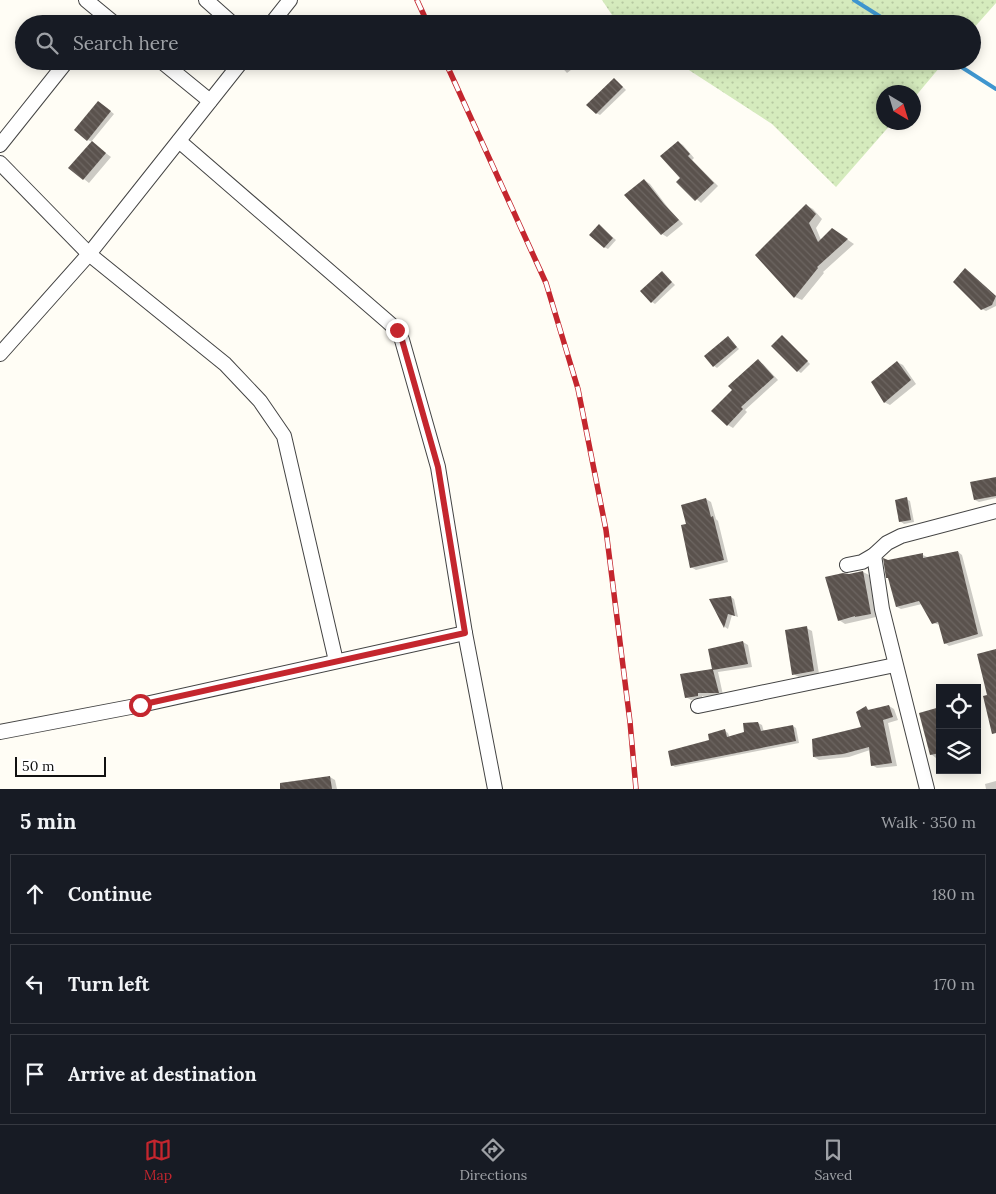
<!DOCTYPE html>
<html lang="en">
<head>
<meta charset="utf-8">
<style>
  body { margin:0; font-family:Lora,serif; background:#20242c; color:#f1f3f6 }
  .controls { position:absolute; right:15px; bottom:15px; display:grid; overflow:hidden; border-radius:0px; box-shadow:0 2px 12px #0003 }
  .controls button { width:45px; height:45px; display:grid; place-items:center; padding:0; border:0; border-bottom:1px solid #363941; background:#171b24; color:#f1f3f6; font:25px sans-serif }
  .compass { position:absolute; left:876px; top:85px; width:45px; height:45px; border-radius:50%; background:#171b24; box-shadow:0 2px 12px #0003; rotate:142deg }
  .scale { position:absolute; left:15px; bottom:12px; width:91px; box-sizing:border-box; padding-left:5px; border:2px solid #111; border-top:0; font-size:14px; line-height:18px; white-space:nowrap; color:#111; -webkit-text-stroke:4px #fff; paint-order:stroke }
  .stop { position:absolute; width:15px; height:15px; margin:-11px; border:4px solid #c4262e; border-radius:50%; background:#fff }
  .stop.end { background:#c4262e; border-color:#fff; box-shadow:0 1px 5px #0008 }
  .list { margin:0; padding:0; list-style:none }
  h2 { display:flex; justify-content:space-between; align-items:center; height:65px; margin:0; padding:0 20px; font-size:21px }
  h2 small { font-size:16px; font-weight:400; color:#9ea1a6 }
  .list li { display:grid; grid-template-columns:32px 1fr auto; gap:15px; align-items:center; box-sizing:border-box; height:80px; margin:0 10px 10px; padding:0 10px; border:1px solid #363941; border-radius:0px }
  .list b { display:block; font-size:19px; white-space:nowrap }
  .list em { font-size:16px; font-style:normal; color:#9ea1a6 }
  .icon { flex:none; width:28px; height:28px; fill:none; stroke:currentColor; stroke-width:2; stroke-linecap:round; stroke-linejoin:round }
  .map { position:relative; flex:none; width:996px; height:789px; overflow:hidden }
  .search { position:absolute; background:#171b24; box-shadow:0 2px 12px #0003; left:15px; right:15px; top:15px; height:55px; display:flex; align-items:center; gap:12px; box-sizing:border-box; padding:0 18px; border-radius:28px; color:#9ea1a6; font-size:19px }
  .sheet { height:335px; background:#171b24 }
  nav { display:flex; justify-content:space-around; align-items:center; box-sizing:border-box; height:70px; border-top:1px solid #363941; background:#171b24; font-size:14px; color:#9ea1a6 }
  nav a { display:grid; justify-items:center; gap:2px }
  nav .on { color:#c4262e }
  .map>svg:first-child { display:block }
</style>
</head>
<body>
<div class="map">
<svg width="996" height="789" viewBox="0 0 996 789">
  <defs>
    <pattern id="grass-dots" width="8" height="8" patternUnits="userSpaceOnUse" patternTransform="scale(1.25)"><rect width="8" height="8" fill="#d5ebbd"/><path d="M2 2h.1M6 6h.1" fill="none" stroke="#b6c8a1" stroke-width="1.8" stroke-linecap="round"/></pattern>
    <pattern id="building-back-hatch" width="6" height="6" patternUnits="userSpaceOnUse" patternTransform="scale(1.25)"><rect width="6" height="6" fill="#5a524d"/><path d="M-1 5l2 2M0 0l6 6M5-1l2 2" fill="none" stroke="#6d6662"/></pattern>
  </defs>
  <rect width="100%" height="100%" fill="#fffdf5"/>
  <g fill="url(#grass-dots)">
    <polygon points="602,0 996,0 996,3 972,30 972,24 618,24"/>
    <polygon points="675,61 945,61 914,98 914,92 884,92 884,122 892,123 836,187 772,124"/>
  </g>
  <g fill="#0003">
    <polygon points="556,61 572,61 576,66 567,73"/>
    <polygon points="617,81 626,90 600,115 596,113"/>
    <polygon points="99,102 114,114 91,142 111,157 89,183 70,168 92,142 88,140"/>
    <polygon points="678,142 683,145 694,158 692,160 718,186 701,203 678,182 682,178"/>
    <polygon points="644,180 650,184 669,209 683,224 667,237 662,234"/>
    <polygon points="806,205 813,209 822,219 816,228 821,240 839,234 854,244 823,272 824,273 802,300 795,297 756,255"/>
    <polygon points="602,228 616,240 608,249 604,247"/>
    <polygon points="662,272 675,285 655,304 652,302"/>
    <polygon points="969,272 996,297 996,306 986,311 982,309"/>
    <polygon points="728,338 739,349 717,368 714,366"/>
    <polygon points="786,339 810,364 801,373 798,371"/>
    <polygon points="758,361 763,364 778,380 745,410 747,412 733,428 728,425"/>
    <polygon points="897,362 903,365 916,384 890,405 884,402"/>
    <polygon points="996,478 996,498 979,502 975,500"/>
    <polygon points="706,499 711,502 716,519 718,521 728,562 696,570 691,567 687,525"/>
    <polygon points="906,499 910,501 914,522 904,524 900,521"/>
    <polygon points="958,552 962,555 983,636 949,646 945,643 940,625 933,623 922,604 901,609 897,607 888,561 923,555 927,557"/>
    <polygon points="863,572 869,575 876,617 845,624 839,620 849,575"/>
    <polygon points="731,597 734,599 738,617 732,615 728,629 725,627 711,600"/>
    <polygon points="806,628 812,631 819,674 799,677 793,674"/>
    <polygon points="743,642 748,645 752,667 718,672 723,695 702,696 702,698 691,700 686,697 681,675 714,670 709,650"/>
    <polygon points="889,706 894,709 898,720 888,723 897,766 877,768 872,765 870,750 849,757 819,760 814,757 863,728 866,708 871,711"/>
    <polygon points="940,709 940,757 936,758 931,754"/>
    <polygon points="758,723 762,725 764,732 793,726 796,728 799,743 675,767 672,765 725,731 728,733 730,738 745,733"/>
    <polygon points="330,777 335,780 337,789 298,789"/>
    <polygon points="996,781 996,789 986,789 985,784"/>
  </g>
  <g fill="none" stroke-linecap="round" stroke-linejoin="round">
    <g stroke="#3f96cf" stroke-width="4">
      <polyline points="854,0 892,24"/>
      <polyline points="952,61 996,89"/>
    </g>
  </g>
  <g fill="url(#building-back-hatch)">
    <polygon points="614,78 623,87 596,114 586,105"/>
    <polygon points="98,101 111,111 87,141 74,130"/>
    <polygon points="92,141 106,153 83,180 68,168"/>
    <polygon points="678,141 690,154 688,156 714,183 695,201 676,182 680,178 660,156"/>
    <polygon points="644,179 664,204 679,220 661,235 624,195"/>
    <polygon points="806,204 816,214 809,223 818,242 832,228 848,239 817,267 818,268 794,298 755,255"/>
    <polygon points="599,224 613,238 604,248 589,235"/>
    <polygon points="965,268 996,296 992,305 981,310 953,282"/>
    <polygon points="662,271 672,282 651,303 640,291"/>
    <polygon points="782,335 808,361 797,372 771,346"/>
    <polygon points="728,336 737,347 713,367 704,356"/>
    <polygon points="758,359 774,377 741,407 743,409 727,426 711,411 732,390 728,386"/>
    <polygon points="897,361 911,380 884,403 871,382"/>
    <polygon points="996,477 996,496 974,500 970,482"/>
    <polygon points="907,497 911,520 899,522 895,500"/>
    <polygon points="706,498 711,517 713,516 724,560 690,568 681,525 686,524 681,505"/>
    <polygon points="958,551 978,634 944,644 938,622 932,624 919,601 896,607 888,578 886,578 883,558 888,560 923,553 923,558"/>
    <polygon points="863,571 871,614 855,617 855,616 838,621 825,577 843,573 849,574"/>
    <polygon points="731,596 735,616 728,614 724,628 709,599"/>
    <polygon points="807,626 814,671 792,675 785,630"/>
    <polygon points="743,641 748,664 713,670 719,693 698,693 698,696 685,698 680,674 712,669 708,649"/>
    <polygon points="996,649 996,733 992,734 983,696 987,695 977,654"/>
    <polygon points="889,705 893,717 883,720 892,763 871,766 869,747 843,754 813,757 812,739 861,727 856,712 866,706 868,710"/>
    <polygon points="940,707 940,753 930,755 919,713"/>
    <polygon points="758,722 761,731 793,725 796,741 671,766 668,751 709,740 708,734 725,729 727,737 744,732 743,723"/>
    <polygon points="330,776 332,789 280,789 280,783"/>
  </g>
  <g fill="none" stroke-linecap="round" stroke-linejoin="round">
    <g stroke="#444" stroke-width="16">
      <g id="minor">
        <polyline points="86,0 115,24"/>
        <polyline points="206,0 233,24"/>
        <polyline points="271,24 290,0"/>
        <polyline points="161,61 210,101"/>
        <polyline points="179,141 387,321 397,330 402,340 438,467 465,633 495,789"/>
        <polyline points="0,145 67,61"/>
        <polyline points="0,163 89,254 225,364 260,401 284,436 336,661"/>
        <polyline points="0,354 89,254 242,61"/>
        <polyline points="874,555 882,609 927,789"/>
        <polyline points="847,565 862,562 874,555 887,543 901,536 996,511"/>
        <polyline points="698,706 895,665"/>
        <polyline points="0,732 141,705 465,633"/>
      </g>
    </g>
    <use href="#minor" stroke="#fff" stroke-width="14"/>
    <g stroke="#c4262e" stroke-width="5.5">
      <g id="rail">
        <polyline points="417,0 428,24"/>
        <polyline points="445,61 546,283 578,389 606,530 630,722 636,789"/>
      </g>
    </g>
    <use href="#rail" stroke="#fff" stroke-width="4" stroke-dasharray="11" stroke-linecap="butt"/>
  </g>
  <g fill="none" stroke-linecap="round" stroke-linejoin="round">
    <polyline stroke="#c4262e" stroke-width="6" points="140,705 465,633 438,467 402,340 397,330"/>
  </g>
</svg>
<div class="controls">
<button><svg class="icon" aria-label="locate" viewBox="0 0 24 24"><circle cx="12" cy="12" r="6"/><path d="M12 2v4M12 18v4M2 12h4M18 12h4"/></svg></button>
<button><svg class="icon" aria-label="layers" viewBox="0 0 24 24"><path d="M12 4l9 5-9 5-9-5zM3 14l9 5 9-5"/></svg></button>
</div>
<svg class="compass" viewBox="-18 -18 36 36"><path d="M0-13l5 13h-10z" fill="#e53935"/><path d="M0 13l5-13h-10z" fill="#9ea1a6"/></svg>
<div class="scale">50 m</div>
<div class="stop" style="left:140px;top:705px"></div>
<div class="stop end" style="left:397px;top:330px"></div>
<div class="search"><svg class="icon" aria-label="search" viewBox="0 0 24 24"><circle cx="10" cy="10" r="6"/><path d="M15 15l6 6"/></svg>Search here</div>
</div>
<section class="sheet">
<h2>5 min<small>Walk · 350 m</small></h2>
<ul class="list">
<li><svg class="icon" aria-label="ahead" viewBox="0 0 24 24"><path d="M12 20V5M6 11l6-6 6 6"/></svg><div><b>Continue</b></div><em>180 m</em></li>
<li><svg class="icon" aria-label="left" viewBox="0 0 24 24"><path d="M17 20v-9H6M10 6l-5 5 5 5"/></svg><div><b>Turn left</b></div><em>170 m</em></li>
<li><svg class="icon" aria-label="arrive" viewBox="0 0 24 24"><path d="M6 21V4h12l-3 4 3 4H6"/></svg><div><b>Arrive at destination</b></div></li>
</ul>
</section>
<nav>
<a class="on"><svg class="icon" aria-label="map" viewBox="0 0 24 24"><path d="M3 6l6-2 6 2 6-2v14l-6 2-6-2-6 2zM9 4v14M15 6v14"/></svg>Map</a>
<a><svg class="icon" aria-label="directions" viewBox="0 0 24 24"><path d="M12 3l9 9-9 9-9-9zM9 14v-3h6M13 9l2 2-2 2"/></svg>Directions</a>
<a><svg class="icon" aria-label="saved" viewBox="0 0 24 24"><path d="M7 4h10v16l-5-4-5 4z"/></svg>Saved</a>
</nav>
</body>
</html>
